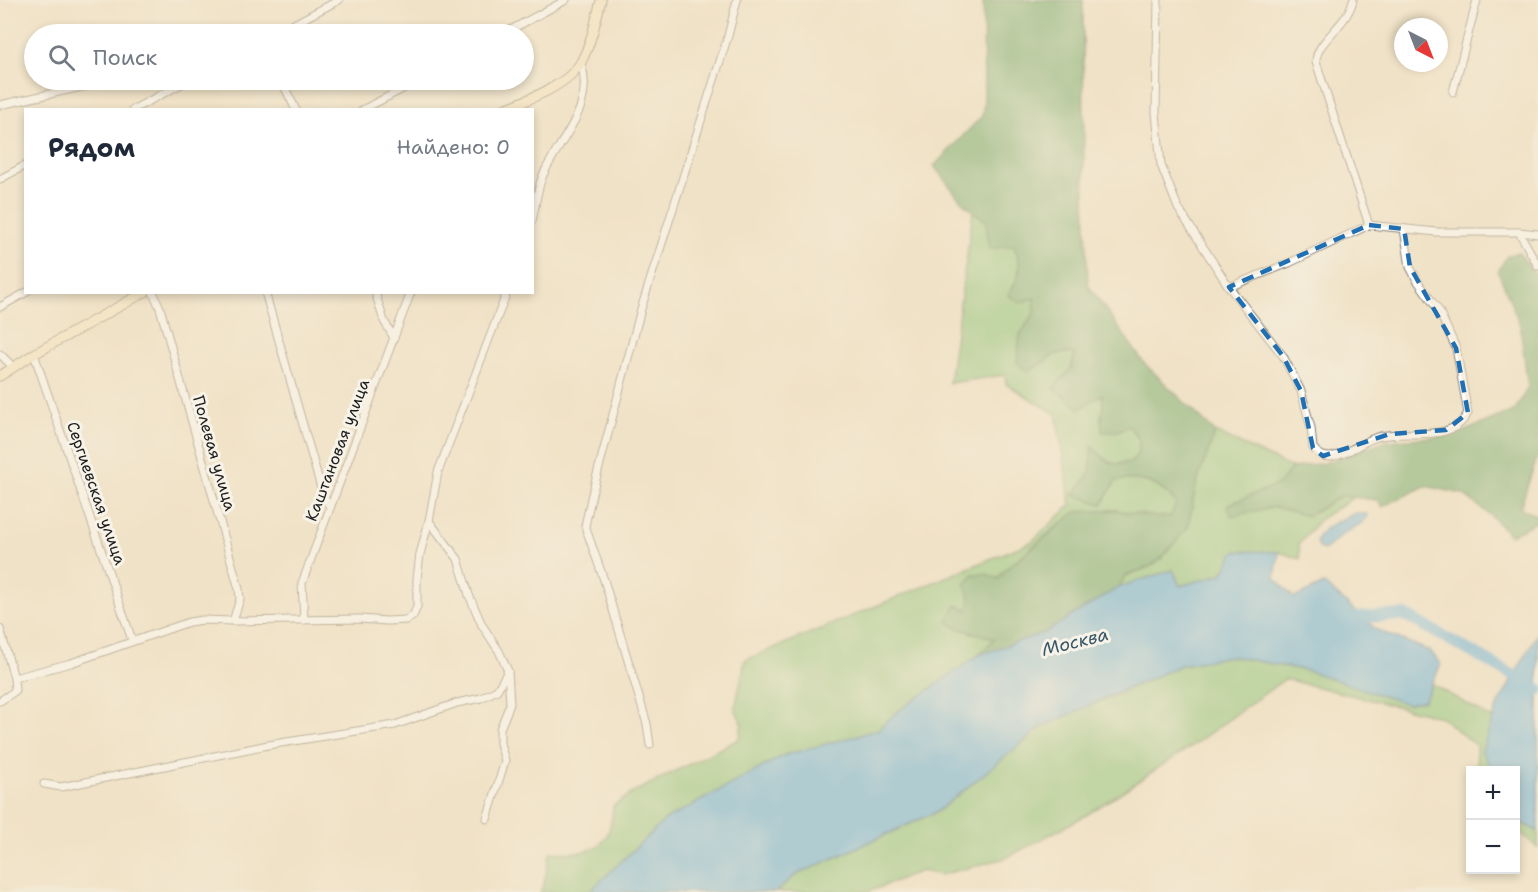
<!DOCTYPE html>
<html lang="ru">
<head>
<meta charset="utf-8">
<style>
  body { margin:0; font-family:"Shantell Sans",sans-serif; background:#f2f2f3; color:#1f2937 }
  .controls { position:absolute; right:18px; bottom:18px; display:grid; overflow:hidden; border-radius:0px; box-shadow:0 3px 9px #0003 }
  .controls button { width:54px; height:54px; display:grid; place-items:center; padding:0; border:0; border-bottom:2px solid #e0e1e3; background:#fff; color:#1f2937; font:30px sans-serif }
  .compass { position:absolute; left:1394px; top:18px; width:54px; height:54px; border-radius:50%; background:#fff; box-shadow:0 3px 9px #0003; rotate:138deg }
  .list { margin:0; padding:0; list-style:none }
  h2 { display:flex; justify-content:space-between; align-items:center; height:78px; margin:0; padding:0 24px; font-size:26px }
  h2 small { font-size:20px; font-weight:400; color:#747a83 }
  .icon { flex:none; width:33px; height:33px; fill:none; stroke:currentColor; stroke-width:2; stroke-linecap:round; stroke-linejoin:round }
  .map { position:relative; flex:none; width:1538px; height:892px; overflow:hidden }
  .search { position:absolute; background:#fff; box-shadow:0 3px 9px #0003; left:24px; top:24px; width:510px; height:66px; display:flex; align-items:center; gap:15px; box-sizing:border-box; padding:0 21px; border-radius:33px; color:#747a83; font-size:22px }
  .panel { position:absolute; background:#fff; box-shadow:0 3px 9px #0003; left:24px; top:108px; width:510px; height:186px; border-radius:0px }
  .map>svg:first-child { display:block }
</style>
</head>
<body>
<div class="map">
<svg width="1538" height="892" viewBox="0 0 1538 892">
  <rect width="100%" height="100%" fill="#f7f3e8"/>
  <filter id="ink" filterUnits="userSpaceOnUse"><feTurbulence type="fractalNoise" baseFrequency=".0167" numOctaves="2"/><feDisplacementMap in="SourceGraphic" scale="12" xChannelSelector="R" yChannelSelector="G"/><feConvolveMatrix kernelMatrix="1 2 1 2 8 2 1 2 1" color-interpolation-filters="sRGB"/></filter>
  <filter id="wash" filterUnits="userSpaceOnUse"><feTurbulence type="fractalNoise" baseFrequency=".008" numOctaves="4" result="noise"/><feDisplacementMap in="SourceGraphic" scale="24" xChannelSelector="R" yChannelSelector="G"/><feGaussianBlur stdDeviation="1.35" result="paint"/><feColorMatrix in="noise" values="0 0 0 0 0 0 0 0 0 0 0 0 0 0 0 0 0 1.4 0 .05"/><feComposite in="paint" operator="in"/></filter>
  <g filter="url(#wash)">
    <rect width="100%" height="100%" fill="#f0e2c6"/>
    <g fill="#8bc57a" stroke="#54704b" stroke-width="1.5">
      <path d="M 973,211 L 986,221 L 990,249 L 1014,245 C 1020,260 1021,269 1015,285 L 1034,298 L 1035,312 L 1020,335 L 1018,362 L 1040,365 C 1051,354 1059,351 1075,354 L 1071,369 L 1054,388 L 1080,408 L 1102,394 L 1105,407 L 1100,419 L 1117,431 L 1129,426 C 1141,440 1143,445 1133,461 C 1110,468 1108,461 1092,447 L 1102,504 L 1116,481 C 1141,476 1161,484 1177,503 L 1171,516 L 1157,517 L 1115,510 L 1102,510 L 1061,523 L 1006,569 L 997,579 L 986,574 C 969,600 967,603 970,633 L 984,634 L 994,639 L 979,655 L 897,712 L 877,730 L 785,755 L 665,820 L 589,892 L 540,892 L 544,884 L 550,852 C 590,854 611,853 613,806 L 636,791 L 739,739 L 742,723 L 735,709 L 745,660 L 1031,542 L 1071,505 L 1056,414 L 1006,384 L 1005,375 L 949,383 Z"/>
      <polygon points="1215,432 1292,468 1279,484 1228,505 1232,515 1274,506 1308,516 1341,496 1354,497 1320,519 1299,544 1300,559 1279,552 1235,552 1222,574 1180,586 1173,570 1119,587 1125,576 1151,566 1188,527 1196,485"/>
      <polygon points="1230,656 1309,671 1424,700 1432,684 1493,719 1482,751 1492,770 1477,770 1476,746 1441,717 1285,679 1192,746 1088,814 1006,858 940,875 921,871 868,892 776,892 794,876 938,811 1043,726 1181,665"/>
      <polygon points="1516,817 1517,821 1538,831 1538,848 1516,829"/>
    </g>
    <g fill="#70aa6a" stroke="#466343" stroke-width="1.5">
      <path d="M 983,0 L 1083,0 L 1084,165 L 1088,285 L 1144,363 L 1215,432 L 1196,485 L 1188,527 L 1162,558 L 1151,566 L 1125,576 L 1119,587 L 1046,632 L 979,655 L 994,639 C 976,631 963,634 947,621 L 956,605 L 968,610 L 970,598 L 965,585 L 973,574 L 986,574 L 998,579 L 1006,569 L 1076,512 L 1115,510 L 1157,517 L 1171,516 L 1176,503 C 1161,484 1141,476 1116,481 L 1102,504 L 1074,495 L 1090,473 L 1092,446 C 1107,462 1111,468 1133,461 C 1143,445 1141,440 1129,426 L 1117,431 L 1102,432 C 1100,417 1105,409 1102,394 L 1080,409 L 1053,388 L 1071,369 L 1075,354 C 1052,349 1046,363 1027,372 L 1017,362 L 1020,335 L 1035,312 L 1034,298 L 1020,303 L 1008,295 C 1021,276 1023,267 1014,245 L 990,249 L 986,221 L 962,202 L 934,166 L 982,116 L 984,103 Z"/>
      <polygon points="1518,252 1538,277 1538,455 1520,508 1538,516 1538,521 1510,535 1490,515 1463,494 1425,486 1382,507 1378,500 1341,496 1308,516 1274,507 1232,516 1227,505 1279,484 1292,468 1324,463 1385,441 1455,435 1515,410 1528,387 1520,325 1498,271 1507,256"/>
    </g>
    <g fill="#63b1dd" stroke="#40667c" stroke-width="1.5">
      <path d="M 1356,513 L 1366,514 L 1368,516 L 1363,522 L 1342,535 L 1324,550 L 1319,548 L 1316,542 C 1319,527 1343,519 1356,513 Z"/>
      <polygon points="1235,551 1279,552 1275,578 1294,598 1324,584 1377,630 1430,651 1441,664 1424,700 1407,704 1309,671 1230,656 1181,665 1043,726 938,811 794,876 776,892 589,892 665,820 785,755 877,730 897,712 979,655 1046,632 1119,587 1173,570 1180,586 1222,574"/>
      <polygon points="1538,632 1538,831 1517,821 1516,817 1516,770 1492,770 1482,751 1497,707"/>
    </g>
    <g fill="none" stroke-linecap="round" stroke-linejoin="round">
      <polyline stroke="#63b1dd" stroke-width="12" points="1348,618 1405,615 1538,689"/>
    </g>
  </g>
  <g filter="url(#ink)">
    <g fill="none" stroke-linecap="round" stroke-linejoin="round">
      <g stroke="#867f71" stroke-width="9">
        <g id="street">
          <path d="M 1158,0 L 1156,113 L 1161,165 L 1178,208 L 1229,287 L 1283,356 L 1301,391 L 1311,428 L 1313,448 C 1317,453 1322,457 1329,457 C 1346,456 1361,442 1377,437 C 1404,428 1452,445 1468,413 L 1456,348 L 1439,311 L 1417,280 L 1410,267 L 1404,229"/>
          <path d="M 1353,0 C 1347,27 1316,40 1316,62 L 1369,225"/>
          <polyline points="275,34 339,0"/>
          <polyline points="503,34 566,0"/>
          <polyline points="281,80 296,110"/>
          <polyline points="1453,92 1477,0"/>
          <polyline points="0,105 113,80"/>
          <polyline points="132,110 189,80"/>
          <polyline points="362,110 420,80"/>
          <polyline points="0,179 26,165"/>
          <path d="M 532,221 C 536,205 537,185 545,171 C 563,135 595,106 581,63"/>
          <polyline points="1519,232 1538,234"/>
          <polyline points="1229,287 1289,263 1369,225 1436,232 1519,232 1538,266"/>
          <polyline points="153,292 160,308 239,589 240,599 233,621"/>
          <polyline points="265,292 323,495 330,507"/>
          <polyline points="375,292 384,321 394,338"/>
          <polyline points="0,307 27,292"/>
          <polyline points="0,354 13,367"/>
          <polyline points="34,354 132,640"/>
          <polyline points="429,521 458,559 469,595 482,625 499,651 508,671 510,704 500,729 500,743 505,761 487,819"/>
          <polyline points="304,620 302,583 411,292"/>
          <polyline points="0,629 14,678 15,691 0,701"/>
          <polyline points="14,678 71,663 189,622 202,620 233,621 360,619 387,621 406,620 413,616 417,607 417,579 420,554 429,521 438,472 507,292"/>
          <polyline points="650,745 647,724 604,580 585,526 592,494 641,309 728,36 737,0"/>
          <polyline points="44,784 61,787 268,745 395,725 457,703 481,698 497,690 508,671"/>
        </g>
      </g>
      <g stroke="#867f71" stroke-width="11">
        <g id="secondary">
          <path d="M 502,110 C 527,100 568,86 581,62 C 591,44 596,20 601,0"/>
          <polyline points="0,376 34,354 145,292"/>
        </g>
      </g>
      <use href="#street" stroke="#fff" stroke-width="7"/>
      <use href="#secondary" stroke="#f7e9c3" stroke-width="9"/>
    </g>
  </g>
  <path d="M0 0H1538V892H0ZM 1369,225 L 1404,229 L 1410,267 L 1456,348 L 1468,413 L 1446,430 L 1390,434 L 1323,456 L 1313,448 L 1301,391 L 1283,356 L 1229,287 Z" fill="#f0e2c6" fill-opacity=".55" fill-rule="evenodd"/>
  <path fill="none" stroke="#1f6fb2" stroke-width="4.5" stroke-dasharray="12 8" stroke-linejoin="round" d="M 1369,225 L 1404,229 L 1410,267 L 1456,348 L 1468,413 L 1446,430 L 1390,434 L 1323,456 L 1313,448 L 1301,391 L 1283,356 L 1229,287 Z"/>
  <g text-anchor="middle" stroke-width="6" stroke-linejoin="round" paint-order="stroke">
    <g font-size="16" fill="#1c1c1c" stroke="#f7f3e8">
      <text transform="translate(337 450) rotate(-69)" y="6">Каштановая улица</text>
      <text transform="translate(215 453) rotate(74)" y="6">Полевая улица</text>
      <text transform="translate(97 493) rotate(71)" y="6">Сергиевская улица</text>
    </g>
    <g font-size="18" font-style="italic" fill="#385869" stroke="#f7f3e8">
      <text transform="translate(1075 642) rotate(-14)" y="6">Москва</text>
    </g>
  </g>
</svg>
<div class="controls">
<button>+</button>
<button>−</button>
</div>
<svg class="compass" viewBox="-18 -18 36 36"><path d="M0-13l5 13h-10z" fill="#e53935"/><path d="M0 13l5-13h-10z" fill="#747a83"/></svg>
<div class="search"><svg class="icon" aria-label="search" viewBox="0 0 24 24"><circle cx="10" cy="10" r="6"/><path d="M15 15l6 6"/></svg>Поиск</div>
<section class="panel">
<h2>Рядом<small>Найдено: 0</small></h2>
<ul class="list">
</ul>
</section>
</div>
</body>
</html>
